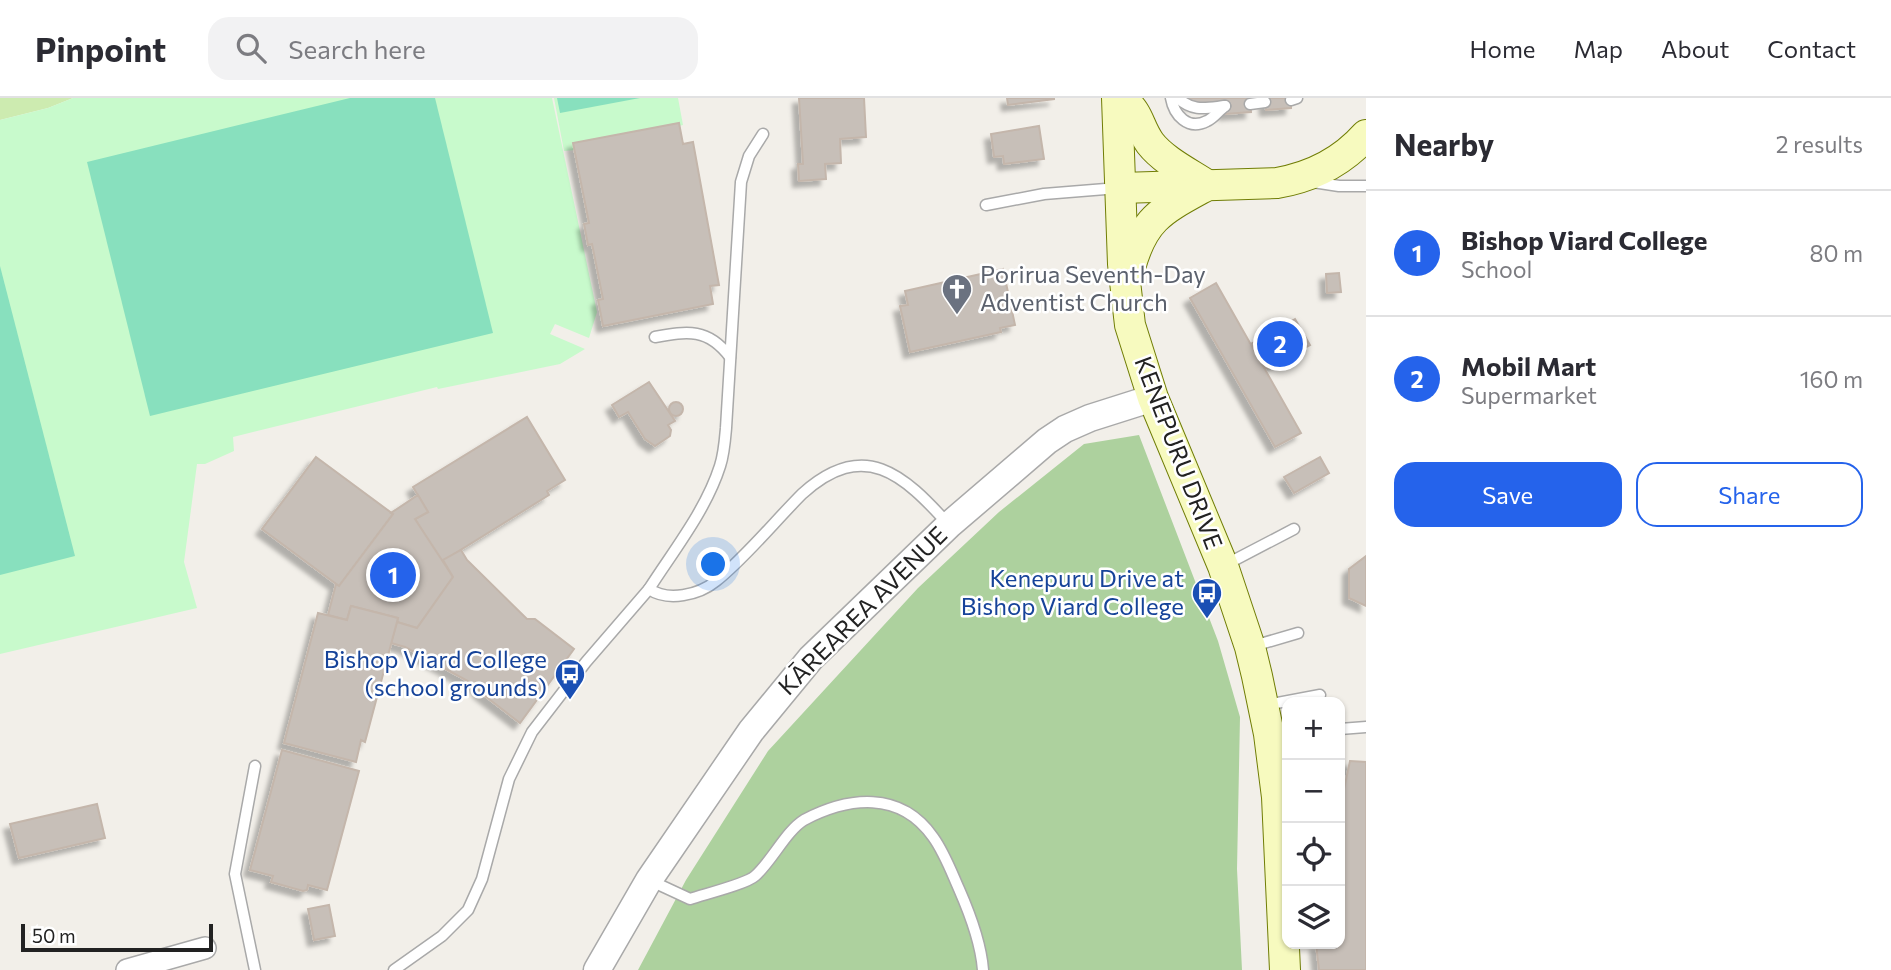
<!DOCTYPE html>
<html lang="en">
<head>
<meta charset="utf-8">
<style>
  body { margin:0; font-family:Commissioner,sans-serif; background:#f2f2f3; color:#2b2b33 }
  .controls { position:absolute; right:21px; bottom:21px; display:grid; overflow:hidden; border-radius:14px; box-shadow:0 2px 5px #0004 }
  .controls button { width:63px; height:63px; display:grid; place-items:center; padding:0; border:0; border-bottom:2px solid #e1e1e2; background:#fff; color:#2b2b33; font:35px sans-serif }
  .scale { position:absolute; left:21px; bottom:18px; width:192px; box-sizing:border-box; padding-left:7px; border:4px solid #222; border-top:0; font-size:19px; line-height:24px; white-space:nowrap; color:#222; -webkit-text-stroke:5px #fff; paint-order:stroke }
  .you { position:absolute; left:714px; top:467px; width:24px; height:24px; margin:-18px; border:5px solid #fff; border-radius:50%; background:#1a73e8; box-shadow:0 0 0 10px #1a73e833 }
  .badge { display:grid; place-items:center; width:46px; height:46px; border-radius:50%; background:#2563eb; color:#fff; font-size:23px; font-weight:700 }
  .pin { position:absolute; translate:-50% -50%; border:4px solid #fff; box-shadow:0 2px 7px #0006 }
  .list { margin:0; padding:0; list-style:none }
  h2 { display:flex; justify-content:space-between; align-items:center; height:91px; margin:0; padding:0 28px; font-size:30px }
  h2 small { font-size:23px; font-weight:400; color:#7c7c81 }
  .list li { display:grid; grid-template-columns:46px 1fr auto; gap:21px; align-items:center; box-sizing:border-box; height:126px; padding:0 28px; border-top:2px solid #e1e1e2 }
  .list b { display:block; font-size:26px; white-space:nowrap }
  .list p { margin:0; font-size:23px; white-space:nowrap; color:#7c7c81 }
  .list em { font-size:23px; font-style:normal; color:#7c7c81 }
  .actions { display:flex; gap:14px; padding:21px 28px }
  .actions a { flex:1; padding:16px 0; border:2px solid #2563eb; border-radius:21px; text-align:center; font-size:24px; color:#2563eb }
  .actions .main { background:#2563eb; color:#fff }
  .icon { flex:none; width:38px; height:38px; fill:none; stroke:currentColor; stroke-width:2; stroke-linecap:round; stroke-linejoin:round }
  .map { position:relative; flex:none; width:1366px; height:872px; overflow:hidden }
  header { display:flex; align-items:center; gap:42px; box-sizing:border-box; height:98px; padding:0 35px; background:#fff; border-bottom:2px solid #e1e1e2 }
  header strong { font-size:33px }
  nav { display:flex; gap:38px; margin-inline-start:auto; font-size:24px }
  .search { width:490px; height:63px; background:#f2f2f3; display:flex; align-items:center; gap:18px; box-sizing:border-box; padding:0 24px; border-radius:21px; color:#7c7c81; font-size:26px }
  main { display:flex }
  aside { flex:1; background:#fff }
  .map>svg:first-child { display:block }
</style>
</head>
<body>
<header>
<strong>Pinpoint</strong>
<div class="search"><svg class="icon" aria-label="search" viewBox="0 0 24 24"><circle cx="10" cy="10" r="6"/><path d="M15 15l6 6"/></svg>Search here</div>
<nav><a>Home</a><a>Map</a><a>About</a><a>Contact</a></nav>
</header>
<main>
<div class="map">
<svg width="1366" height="872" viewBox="0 0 1366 872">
  <defs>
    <filter id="shadow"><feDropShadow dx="-6" dy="6" stdDeviation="2" flood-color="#0004"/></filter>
  </defs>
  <rect width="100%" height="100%" fill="#f2efe9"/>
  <polygon fill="#cdebb0" points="0,0 73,0 48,10 0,22"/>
  <polygon fill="#add19e" points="1139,337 1218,543 1240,619 1237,771 1242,872 638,872 686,782 768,653 918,490 999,414 1084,346"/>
  <g fill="#c8facc">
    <polygon points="73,0 552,0 597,214 589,240 555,226 550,236 585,251 560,266 438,291 437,289 233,339 234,353 205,366 197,366 184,464 197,510 0,556 0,22 48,10"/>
    <polygon points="554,0 678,0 683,27 679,28 678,25 574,45 575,52 564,53"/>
  </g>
  <g fill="#88e0be">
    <polygon points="350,0 435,0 493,235 150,318 87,64"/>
    <polygon points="557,0 640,0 560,15"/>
    <polygon points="0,168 75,458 0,477"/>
  </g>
  <g fill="#c7bfb8" stroke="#c4b6ab" stroke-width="2" filter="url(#shadow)">
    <polygon points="799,0 864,0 866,39 840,41 841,65 825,66 826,81 799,83 798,66 803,66"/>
    <polygon points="1007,0 1054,0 1054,1 1008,7"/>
    <polygon points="1190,0 1250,0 1251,14 1225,16 1225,3 1190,6"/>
    <polygon points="1265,0 1291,0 1291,10 1266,12"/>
    <polygon points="679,25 683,46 693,44 719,187 710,188 713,206 603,228 598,202 603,201 592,146 588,147 584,126 589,125 573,45"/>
    <polygon points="1039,28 1044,61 1004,66 1003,58 994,59 991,36"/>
    <polygon points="1003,171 1015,227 1000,230 1001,234 910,254 900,208 908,207 905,193"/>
    <polygon points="1339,175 1341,194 1327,195 1326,176"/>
    <polygon points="1216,185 1301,335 1275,349 1190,200"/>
    <polygon points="1295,221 1310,247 1265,271 1251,246"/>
    <polygon points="649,284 675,323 668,327 671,332 670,338 655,348 645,341 628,314 619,319 612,307"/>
    <circle cx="676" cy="311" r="7"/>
    <polygon points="527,319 565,382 547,393 549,397 441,464 415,421 428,414 413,389"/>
    <polygon points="316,359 393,416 339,488 262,431"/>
    <polygon points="1320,359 1329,375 1294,395 1284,379"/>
    <polygon points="418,397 428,414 415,421 453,479 417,530 397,524 398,520 351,508 347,522 328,517 336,486 339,488 393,416 391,415"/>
    <polygon points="461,452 467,462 527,521 535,521 574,551 520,625 480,594 477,588 405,549 391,545 397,524 417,530 453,479 443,462"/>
    <polygon points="1366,458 1366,508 1349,500 1349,471"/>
    <polygon points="351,508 398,520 365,644 361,642 356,664 284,645 318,515 347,522"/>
    <polygon points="282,652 359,673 327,792 308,787 307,792 303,793 271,784 273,778 250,772"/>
    <polygon points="1350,663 1366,664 1366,872 1319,872 1316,846 1340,846 1340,710"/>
    <polygon points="97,706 105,740 19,760 10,726"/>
    <polygon points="329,807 335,838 314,842 308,811"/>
  </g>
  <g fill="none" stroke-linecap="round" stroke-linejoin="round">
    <g stroke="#a9a9a9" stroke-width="13">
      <g id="service">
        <path d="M 1171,0 C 1174,17 1188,33 1207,23 C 1214,20 1219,12 1225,8"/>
        <path d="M 1178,0 C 1193,14 1206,10 1225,8"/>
        <polyline points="1291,2 1297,0"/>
        <polyline points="1250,6 1265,4"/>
        <polyline points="1313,84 1339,88 1366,88"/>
        <polyline points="986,107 1044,96 1118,90"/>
        <path d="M 655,239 C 688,233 708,230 730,259"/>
        <polyline points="1225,467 1294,431"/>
        <path d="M 649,491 C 674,452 706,412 720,368 C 724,356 725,342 726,330 L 741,84 L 749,58 L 763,36"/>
        <polyline points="1250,549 1298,535"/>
        <polyline points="1266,607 1320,597"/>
        <polyline points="1340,631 1366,629"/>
        <path d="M 649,782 L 690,801 C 705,796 746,786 755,778 C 772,763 786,733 804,722 C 848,699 900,692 933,739 C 944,754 951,773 959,791 C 970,816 981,845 983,872"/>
        <polyline points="255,872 235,776 255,668"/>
        <path d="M 394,872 L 442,838 L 468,812 L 482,781 L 509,681 L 532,634 L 586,564 L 649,491 C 668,504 699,497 716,483 C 745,460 775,423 802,396 C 864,340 903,376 949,427"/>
      </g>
    </g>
    <g stroke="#a9a9a9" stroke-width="24">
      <polyline id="minor" points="127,872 205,850"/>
    </g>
    <g stroke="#a9a9a9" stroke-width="29">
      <polyline id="tertiary" points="597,872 649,782 751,633 811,560 949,427 1047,343 1065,331 1090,320 1153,300"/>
    </g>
    <g stroke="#707d05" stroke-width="32">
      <g id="secondary">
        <polyline points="1117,0 1123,166 1130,227 1153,300 1223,468 1250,549 1257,578 1269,636 1277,699 1285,872"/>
        <path d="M 1121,0 C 1141,17 1137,26 1150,45 C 1164,63 1189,75 1207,87"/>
        <path d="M 1121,90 L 1277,85 C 1312,79 1342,64 1366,37"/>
        <path d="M 1130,170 C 1143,121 1162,112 1204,89"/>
      </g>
    </g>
    <use href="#service" stroke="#fff" stroke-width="10"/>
    <use href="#minor" stroke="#fff" stroke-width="21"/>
    <use href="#tertiary" stroke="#fff" stroke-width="26"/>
    <use href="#secondary" stroke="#f7fabf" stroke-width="30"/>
  </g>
  <defs>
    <g id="church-pin" transform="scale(1.575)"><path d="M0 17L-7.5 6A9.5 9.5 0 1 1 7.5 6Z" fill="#6b7280" stroke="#fff"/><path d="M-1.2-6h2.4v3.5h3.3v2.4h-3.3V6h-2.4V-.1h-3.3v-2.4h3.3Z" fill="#fff"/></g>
    <g id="bus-pin" transform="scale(1.575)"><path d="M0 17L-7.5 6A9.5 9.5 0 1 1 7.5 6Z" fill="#1a4fb4" stroke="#fff"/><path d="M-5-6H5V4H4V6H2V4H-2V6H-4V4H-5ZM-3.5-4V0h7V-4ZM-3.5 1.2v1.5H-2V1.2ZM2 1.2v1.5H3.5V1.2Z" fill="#fff"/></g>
  </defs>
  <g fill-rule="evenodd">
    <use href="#church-pin" x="957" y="191"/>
    <use href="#bus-pin" x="1207" y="495"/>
    <use href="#bus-pin" x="570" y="576"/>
  </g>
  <g text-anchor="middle" stroke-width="5" stroke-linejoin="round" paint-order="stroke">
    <g font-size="24" fill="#5b616d" stroke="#fff" text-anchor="start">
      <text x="980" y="185">Porirua Seventh-Day<tspan x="980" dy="28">Adventist Church</tspan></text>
    </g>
    <g font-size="24" fill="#222" stroke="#fff">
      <text transform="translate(1178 355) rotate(69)" y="8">KENEPURU DRIVE</text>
      <text transform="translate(863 513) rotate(-45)" y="8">KĀREAREA AVENUE</text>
    </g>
    <g font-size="24" fill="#164399" stroke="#fff" text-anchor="end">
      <text x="1184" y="489">Kenepuru Drive at<tspan x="1184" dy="28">Bishop Viard College</tspan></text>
      <text x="547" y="570">Bishop Viard College<tspan x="547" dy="28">(school grounds)</tspan></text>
    </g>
  </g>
</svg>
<div class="controls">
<button>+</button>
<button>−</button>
<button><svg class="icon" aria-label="locate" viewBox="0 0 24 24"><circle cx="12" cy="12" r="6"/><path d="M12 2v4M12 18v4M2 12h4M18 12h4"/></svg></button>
<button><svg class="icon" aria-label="layers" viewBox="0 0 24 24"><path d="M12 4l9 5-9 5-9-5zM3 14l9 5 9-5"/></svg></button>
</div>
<div class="scale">50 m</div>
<div class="you"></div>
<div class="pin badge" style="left:393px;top:477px">1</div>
<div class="pin badge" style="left:1280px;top:246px">2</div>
</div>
<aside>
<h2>Nearby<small>2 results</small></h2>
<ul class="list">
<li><span class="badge">1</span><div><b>Bishop Viard College</b><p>School</p></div><em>80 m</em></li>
<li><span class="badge">2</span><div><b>Mobil Mart</b><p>Supermarket</p></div><em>160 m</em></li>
</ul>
<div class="actions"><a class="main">Save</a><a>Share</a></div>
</aside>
</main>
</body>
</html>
